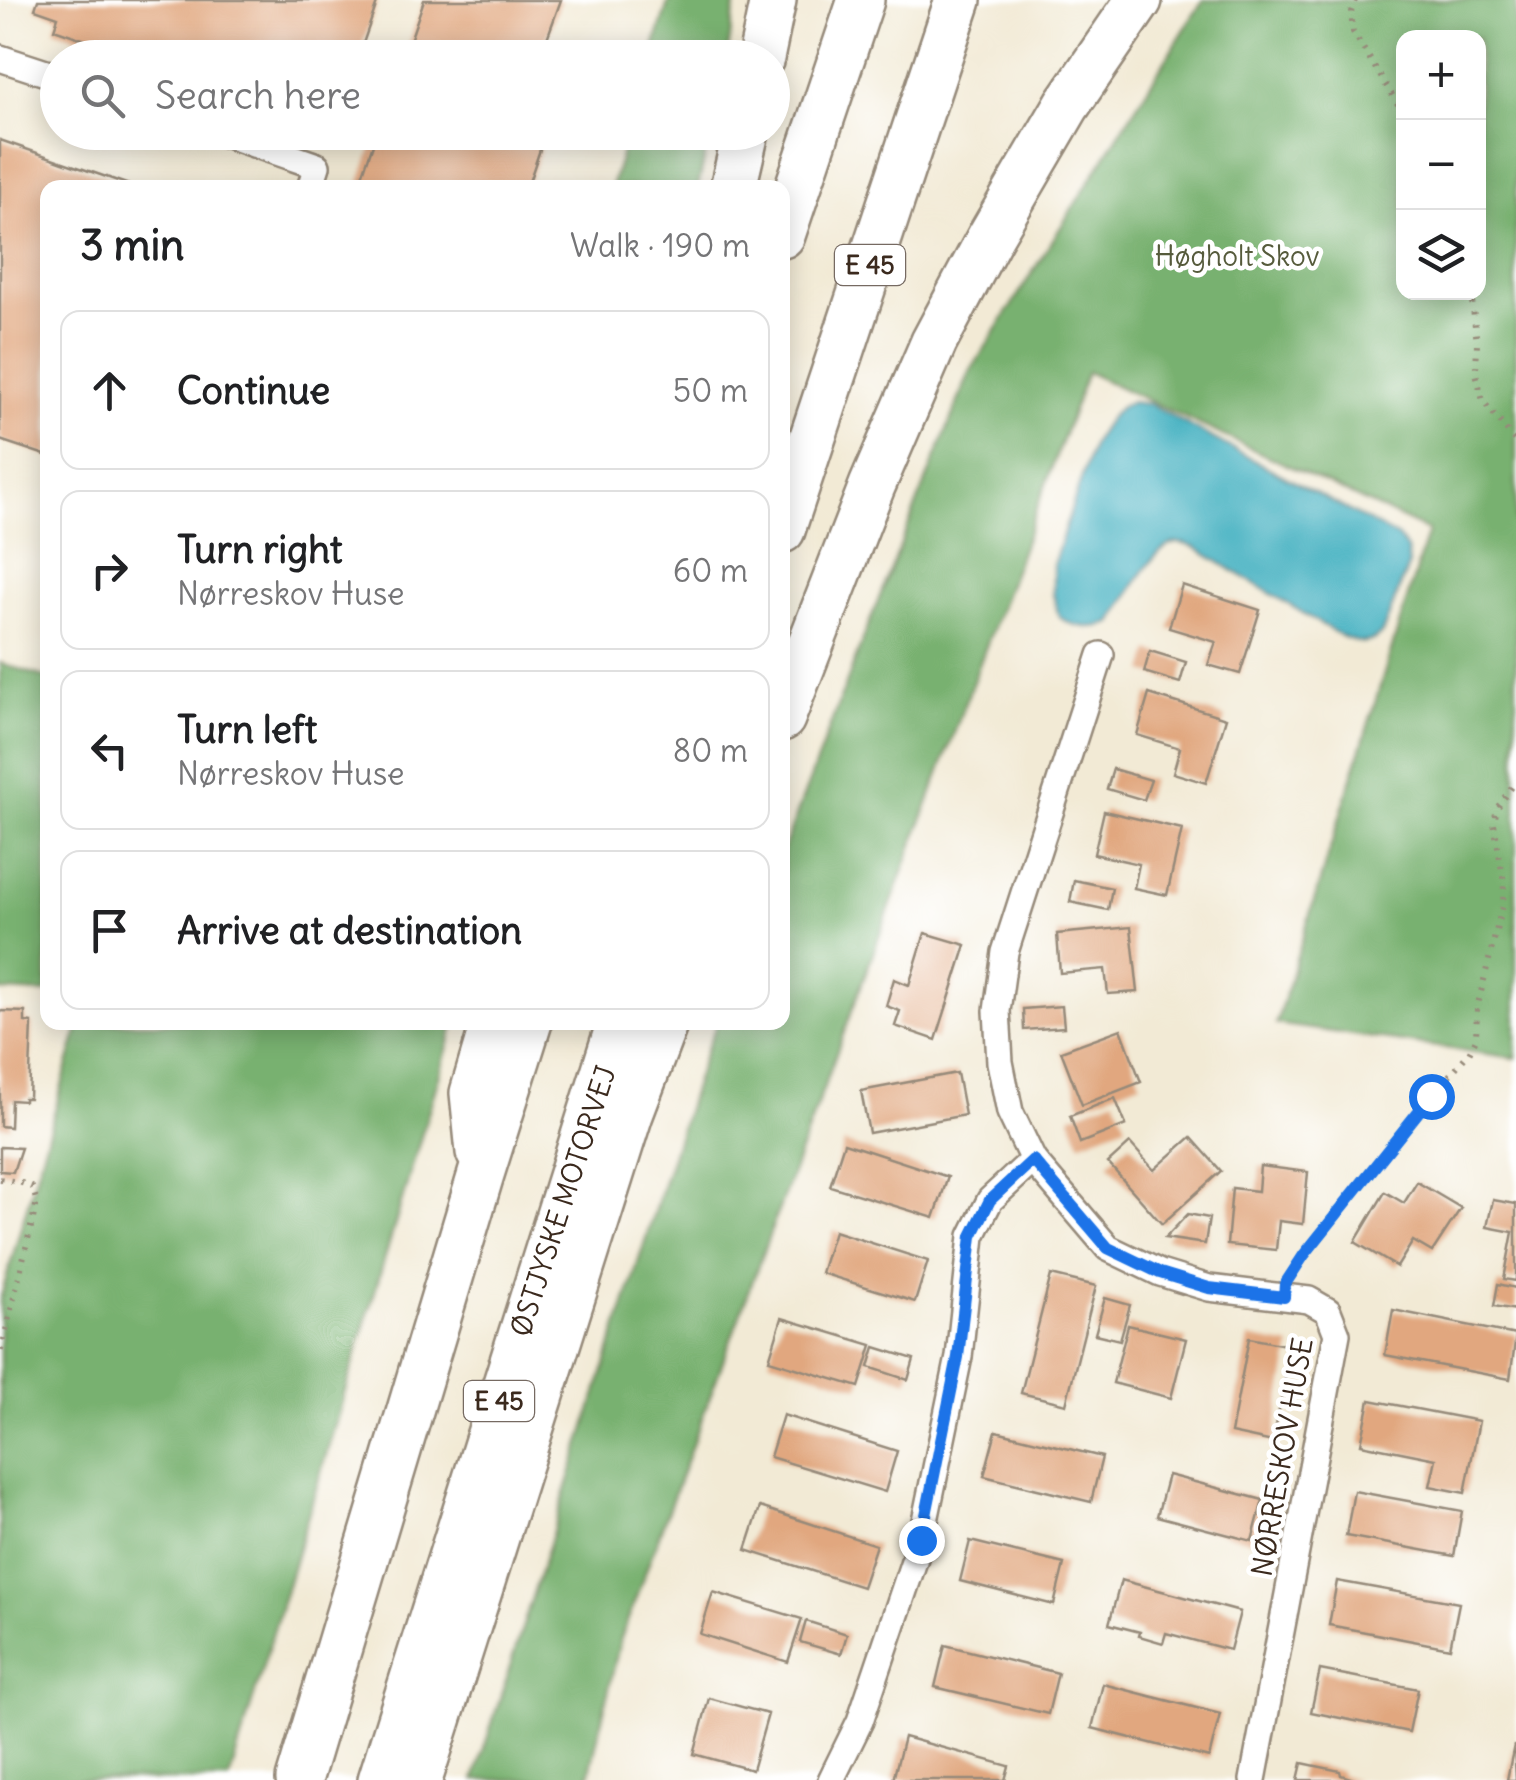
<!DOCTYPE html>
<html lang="en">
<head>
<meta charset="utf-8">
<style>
  body { margin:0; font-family:Delius,sans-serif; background:#f2f2f2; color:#202124 }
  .controls { position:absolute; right:30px; top:30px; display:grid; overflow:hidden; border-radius:20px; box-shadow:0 5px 25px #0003 }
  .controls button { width:90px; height:90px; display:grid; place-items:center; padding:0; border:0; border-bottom:2px solid #e0e0e0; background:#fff; color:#202124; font:50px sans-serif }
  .stop { position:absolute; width:30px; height:30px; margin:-22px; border:8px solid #1a73e8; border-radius:50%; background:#fff }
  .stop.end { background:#1a73e8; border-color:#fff; box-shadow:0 2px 10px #0008 }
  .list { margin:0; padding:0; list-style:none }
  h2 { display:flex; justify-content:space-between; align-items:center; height:130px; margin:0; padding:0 40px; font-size:42px }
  h2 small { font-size:32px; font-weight:400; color:#757577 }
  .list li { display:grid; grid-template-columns:65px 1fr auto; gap:30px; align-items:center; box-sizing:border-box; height:160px; margin:0 20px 20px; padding:0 20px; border:2px solid #e0e0e0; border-radius:20px }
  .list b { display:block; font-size:38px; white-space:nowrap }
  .list p { margin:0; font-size:32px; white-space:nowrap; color:#757577 }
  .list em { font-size:32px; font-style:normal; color:#757577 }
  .icon { flex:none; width:55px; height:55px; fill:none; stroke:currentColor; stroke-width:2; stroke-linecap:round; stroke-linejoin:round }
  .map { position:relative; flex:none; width:1516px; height:1780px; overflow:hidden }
  .search { position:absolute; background:#fff; box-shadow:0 5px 25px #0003; left:40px; top:40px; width:750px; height:110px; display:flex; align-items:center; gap:25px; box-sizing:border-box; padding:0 35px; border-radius:55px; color:#757577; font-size:38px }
  .panel { position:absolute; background:#fff; box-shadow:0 5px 25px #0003; left:40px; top:180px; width:750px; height:850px; border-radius:20px }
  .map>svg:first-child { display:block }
</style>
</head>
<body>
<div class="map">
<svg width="1516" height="1780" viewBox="0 0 1516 1780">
  <rect width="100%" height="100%" fill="#fff"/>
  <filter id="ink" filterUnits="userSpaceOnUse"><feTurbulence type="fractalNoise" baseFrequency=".01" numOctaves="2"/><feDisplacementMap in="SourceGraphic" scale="20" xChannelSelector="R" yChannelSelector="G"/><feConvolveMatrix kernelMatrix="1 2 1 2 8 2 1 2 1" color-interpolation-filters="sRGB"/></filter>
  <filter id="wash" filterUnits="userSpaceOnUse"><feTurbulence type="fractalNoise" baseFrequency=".0048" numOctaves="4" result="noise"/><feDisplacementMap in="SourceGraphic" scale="40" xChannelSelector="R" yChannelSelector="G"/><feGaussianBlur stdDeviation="2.25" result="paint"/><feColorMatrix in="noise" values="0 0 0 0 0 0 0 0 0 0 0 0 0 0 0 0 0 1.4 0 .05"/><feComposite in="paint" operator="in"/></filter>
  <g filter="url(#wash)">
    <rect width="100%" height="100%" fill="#f2ead5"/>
    <g fill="#78b16f" stroke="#5a6e46" stroke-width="2.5" fill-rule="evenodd">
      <polygon points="669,0 736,0 727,57 651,57"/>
      <path d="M 1203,0 L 1516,0 L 1516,1058 L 1276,1024 L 1428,531 L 1087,372 L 620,1641 L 588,1780 L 474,1780 L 703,1058 L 717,1023 L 782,1022 L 783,850 L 868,626 L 970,372 ZM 1404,38 L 1478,38 L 1478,292 L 1404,292 Z"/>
      <polygon points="628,133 710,133 698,187 611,187"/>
      <polygon points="0,663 47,678 47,993 0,991"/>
      <polygon points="80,1023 455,1023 229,1780 0,1780 0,1300"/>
    </g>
    <path fill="#44b1c1" stroke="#406e70" stroke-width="2.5" d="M 1131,402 L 1149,404 L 1398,537 L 1407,549 L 1409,564 L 1382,633 C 1367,648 1356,642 1339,635 L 1194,547 C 1189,546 1184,543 1178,543 C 1155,542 1123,605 1112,623 C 1092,629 1076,629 1059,617 L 1053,594 L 1053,565 L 1093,443 L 1110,417 L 1121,406 Z"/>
    <g id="blocks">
      <g fill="#e1a77f">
        <polygon points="38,0 378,0 358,58 137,58 54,29 58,17 35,9"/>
        <polygon points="424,0 561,0 540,58 404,58"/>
        <polygon points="377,132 546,132 527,188 358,188"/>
        <polygon points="0,140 135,187 48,188 48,456 0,440"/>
        <polygon points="1182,585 1260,610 1240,674 1208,665 1216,642 1169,628"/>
        <polygon points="1150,651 1186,662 1180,683 1144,672"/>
        <polygon points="1149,694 1226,718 1206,783 1173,773 1180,748 1137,735"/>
        <polygon points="1113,769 1151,780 1144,800 1107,789"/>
        <polygon points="1104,811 1182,829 1167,895 1134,888 1139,864 1094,854"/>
        <polygon points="1074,880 1112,888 1108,910 1070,902"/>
        <polygon points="1131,927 1138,992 1108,994 1105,969 1060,973 1057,934"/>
        <polygon points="925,933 966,945 936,1040 895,1026 900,1011 886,1006 894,979 909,985"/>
        <polygon points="1062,1006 1064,1027 1024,1030 1023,1009"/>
        <polygon points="0,1011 25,1012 25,1022 32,1023 29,1098 24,1098 24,1101 11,1100 10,1127 0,1126"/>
        <polygon points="1121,1029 1141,1082 1082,1105 1061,1051"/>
        <polygon points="957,1073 965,1115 869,1133 861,1091"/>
        <polygon points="1115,1098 1126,1125 1080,1143 1070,1116"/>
        <polygon points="1191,1137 1221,1171 1162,1224 1108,1163 1130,1143 1154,1170"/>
        <polygon points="844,1143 948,1177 934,1218 830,1186"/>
        <polygon points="0,1147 21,1148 13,1172 0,1171"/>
        <polygon points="1260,1166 1308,1172 1303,1224 1279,1221 1276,1250 1227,1245 1232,1188 1258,1191"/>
        <polygon points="1417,1182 1461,1208 1432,1252 1413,1241 1397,1267 1355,1242 1385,1192 1404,1203"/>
        <polygon points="1493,1200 1516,1204 1516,1281 1504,1279 1513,1232 1487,1227"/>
        <polygon points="1188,1214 1209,1218 1205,1244 1165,1238"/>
        <polygon points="834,1231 928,1261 915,1302 821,1273"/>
        <polygon points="1051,1275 1096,1286 1066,1404 1021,1393"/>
        <polygon points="1498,1284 1516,1288 1516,1310 1494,1306"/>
        <polygon points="1105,1298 1130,1305 1120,1340 1095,1334"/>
        <polygon points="1393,1310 1516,1335 1510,1379 1385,1355"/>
        <polygon points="782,1318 872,1345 859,1387 769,1360"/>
        <polygon points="1128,1325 1186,1339 1171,1398 1113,1383"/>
        <polygon points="1249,1338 1291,1346 1273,1442 1231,1433"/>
        <polygon points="875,1347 914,1359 908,1380 869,1367"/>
        <polygon points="1370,1400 1479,1421 1465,1493 1430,1486 1436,1459 1361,1444"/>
        <polygon points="783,1415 897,1451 885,1492 770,1457"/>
        <polygon points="996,1431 1102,1457 1091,1502 984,1476"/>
        <polygon points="1168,1475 1263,1500 1252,1541 1157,1516"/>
        <polygon points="1354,1491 1462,1511 1454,1556 1346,1536"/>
        <polygon points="760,1507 876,1545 862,1587 746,1550"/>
        <polygon points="970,1541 1064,1564 1054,1605 960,1581"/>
        <polygon points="1121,1580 1240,1612 1230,1650 1166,1633 1163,1643 1139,1636 1140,1632 1109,1624"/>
        <polygon points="1337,1581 1459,1603 1450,1648 1329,1625"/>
        <polygon points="713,1592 802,1619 788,1662 700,1634"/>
        <polygon points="806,1621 847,1634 841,1654 800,1642"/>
        <polygon points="945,1645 1058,1673 1048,1714 935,1687"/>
        <polygon points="1320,1670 1418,1689 1409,1732 1311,1712"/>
        <polygon points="1103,1684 1220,1714 1209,1758 1092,1728"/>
        <polygon points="709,1698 768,1714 752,1770 694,1754"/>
        <polygon points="904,1737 1009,1766 1005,1780 893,1780"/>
        <polygon points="1514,1745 1516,1780 1507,1780"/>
        <polygon points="1302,1763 1340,1771 1341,1775 1357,1780 1298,1780"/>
      </g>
    </g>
  </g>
  <g filter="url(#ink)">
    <use href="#blocks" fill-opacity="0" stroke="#968a7a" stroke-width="2.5"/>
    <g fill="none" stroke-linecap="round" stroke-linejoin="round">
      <g stroke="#968a7a" stroke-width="30">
        <g id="street">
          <polyline points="0,58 58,77"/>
          <polyline points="219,132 317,166 310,188"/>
          <polyline points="1101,655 1005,952 997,1011 1000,1062 1010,1112 1033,1160 1108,1248 1160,1273 1209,1288 1309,1300 1328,1311 1337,1334 1253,1780"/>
          <polyline points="831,1780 860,1721 921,1540 959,1357 972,1236 990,1200 1033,1160"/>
        </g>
      </g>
      <g stroke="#968a7a" stroke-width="50">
        <g id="highway">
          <polyline points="761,58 773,0"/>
          <polyline points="733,188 746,132"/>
          <polyline points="782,235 861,0"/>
          <polyline points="782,530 958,0"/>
          <polyline points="782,718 872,486 934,342 990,237 1067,105 1139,0"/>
          <polyline points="479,1152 473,1093 494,1022"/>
          <polyline points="299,1780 481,1174 529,1022"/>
          <polyline points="381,1780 620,1022"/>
          <polyline points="419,1780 630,1114 665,1022"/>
        </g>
      </g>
      <g stroke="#968a7a" stroke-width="6" stroke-dasharray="2.5 8" stroke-linecap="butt">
        <polyline points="1355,0 1351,12 1353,32 1404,114"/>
        <polyline points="1471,292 1477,343 1476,373 1483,401 1516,442"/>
        <polyline points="0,1179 19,1182 32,1187 37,1202 0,1355"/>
        <polyline points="1292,1273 1304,1255 1431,1096 1469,1053 1476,1039 1477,1008 1503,903 1504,883 1494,823 1497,808 1516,781"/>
      </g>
      <use href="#street" stroke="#fff" stroke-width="25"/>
      <use href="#highway" stroke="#fff" stroke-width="45"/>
    </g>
  </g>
  <g fill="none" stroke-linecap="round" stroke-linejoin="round" filter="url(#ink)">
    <polyline stroke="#1a73e8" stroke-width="12" points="921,1540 958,1357 972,1236 990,1200 1033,1160 1108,1248 1160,1273 1209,1288 1284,1297 1285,1284 1304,1255 1431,1096"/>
  </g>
  <g text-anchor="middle" stroke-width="9" stroke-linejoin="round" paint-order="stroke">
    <g fill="#fff" stroke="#766a62" stroke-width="2.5">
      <rect x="835" y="245" width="70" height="40" rx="8"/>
      <rect x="464" y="1381" width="70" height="40" rx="8"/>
    </g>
    <g font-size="25" font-weight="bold" fill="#3b2a1e">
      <text x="870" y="274">E 45</text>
      <text x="499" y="1410">E 45</text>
    </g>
    <g font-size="28" fill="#565b3c" stroke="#fff">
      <text x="1237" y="266">Høgholt Skov</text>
    </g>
    <g font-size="28" fill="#3b2a1e" stroke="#fff">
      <text transform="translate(563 1201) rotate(-72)" y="10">ØSTJYSKE MOTORVEJ</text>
      <text transform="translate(1282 1457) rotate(-80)" y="10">NØRRESKOV HUSE</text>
    </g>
  </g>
</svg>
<div class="controls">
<button>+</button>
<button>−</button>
<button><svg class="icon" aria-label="layers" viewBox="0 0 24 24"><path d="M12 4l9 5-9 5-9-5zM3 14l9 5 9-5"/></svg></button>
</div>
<div class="stop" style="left:1431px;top:1096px"></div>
<div class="stop end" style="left:921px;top:1540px"></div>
<div class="search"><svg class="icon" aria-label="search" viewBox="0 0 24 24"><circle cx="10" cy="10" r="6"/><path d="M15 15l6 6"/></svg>Search here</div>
<section class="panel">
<h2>3 min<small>Walk · 190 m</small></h2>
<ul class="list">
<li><svg class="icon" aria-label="ahead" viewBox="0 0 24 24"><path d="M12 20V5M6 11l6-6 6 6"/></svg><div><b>Continue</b></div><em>50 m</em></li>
<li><svg class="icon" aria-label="right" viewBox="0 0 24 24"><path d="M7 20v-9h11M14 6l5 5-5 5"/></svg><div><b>Turn right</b><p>Nørreskov Huse</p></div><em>60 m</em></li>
<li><svg class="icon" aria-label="left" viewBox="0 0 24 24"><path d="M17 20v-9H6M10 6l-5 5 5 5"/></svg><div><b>Turn left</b><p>Nørreskov Huse</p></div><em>80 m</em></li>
<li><svg class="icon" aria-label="arrive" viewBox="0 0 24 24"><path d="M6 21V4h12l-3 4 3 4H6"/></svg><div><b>Arrive at destination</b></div></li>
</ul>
</section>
</div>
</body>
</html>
